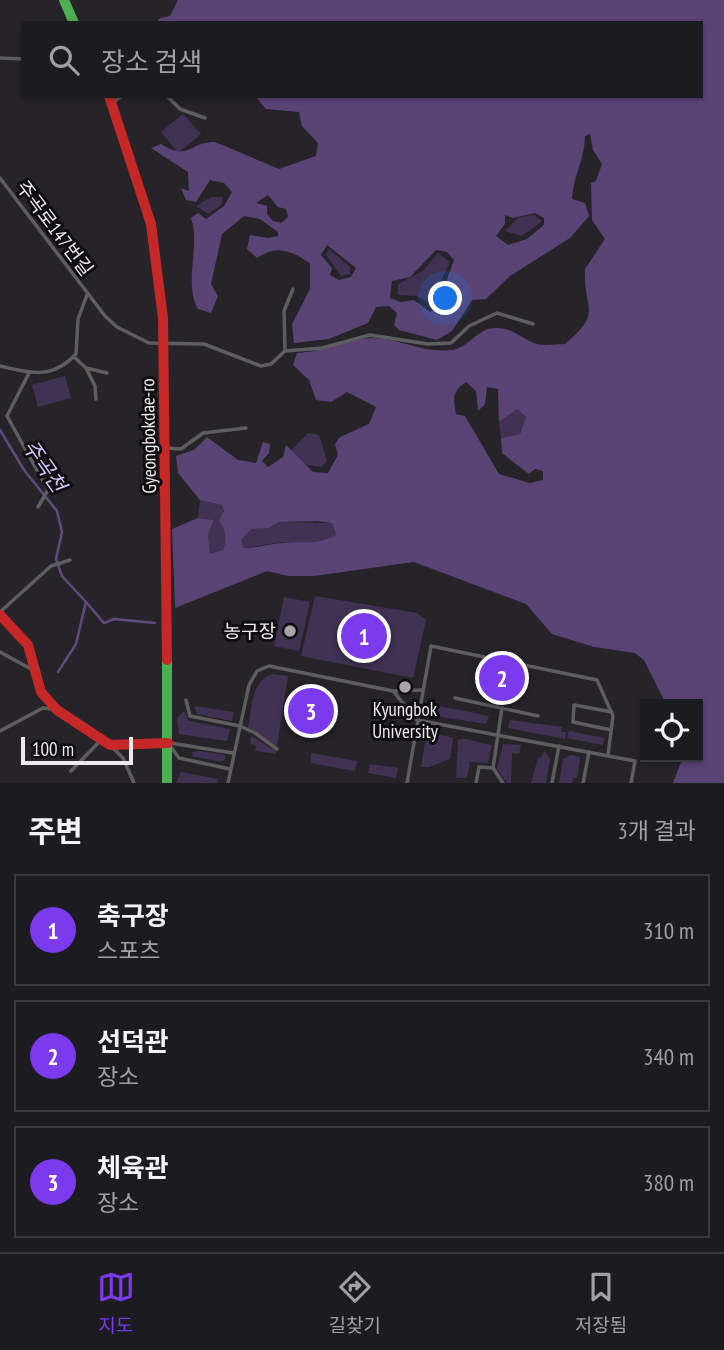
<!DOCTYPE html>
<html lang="ko">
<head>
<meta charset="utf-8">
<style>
  body { margin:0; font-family:"PT Sans Narrow","Noto Sans KR",sans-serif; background:#252428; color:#f1f3f6 }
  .controls { position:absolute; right:21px; bottom:21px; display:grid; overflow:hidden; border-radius:0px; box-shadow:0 2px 5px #0004 }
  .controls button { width:63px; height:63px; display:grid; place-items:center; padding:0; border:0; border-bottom:2px solid #3a393d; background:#1c1b1f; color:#f1f3f6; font:35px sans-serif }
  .scale { position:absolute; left:21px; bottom:18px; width:112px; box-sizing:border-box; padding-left:7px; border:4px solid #eceaee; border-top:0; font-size:19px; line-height:24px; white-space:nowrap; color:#eceaee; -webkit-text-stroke:5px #0e0d10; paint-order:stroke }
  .you { position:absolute; left:446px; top:299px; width:24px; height:24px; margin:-18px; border:5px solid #fff; border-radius:50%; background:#1a73e8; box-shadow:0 0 0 10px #1a73e833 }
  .badge { display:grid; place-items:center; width:46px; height:46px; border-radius:50%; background:#7c3aed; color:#fff; font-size:23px; font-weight:700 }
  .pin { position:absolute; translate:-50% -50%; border:4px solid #fff; box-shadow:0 2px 7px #0006 }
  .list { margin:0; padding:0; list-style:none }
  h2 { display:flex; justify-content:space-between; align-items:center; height:91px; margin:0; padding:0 28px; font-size:30px }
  h2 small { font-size:23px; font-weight:400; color:#a0a1a4 }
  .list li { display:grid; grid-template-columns:46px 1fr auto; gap:21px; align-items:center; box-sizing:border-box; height:112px; margin:0 14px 14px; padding:0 14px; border:2px solid #3a393d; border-radius:0px }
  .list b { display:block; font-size:26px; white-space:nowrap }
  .list p { margin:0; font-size:23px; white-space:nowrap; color:#a0a1a4 }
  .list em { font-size:23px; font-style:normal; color:#a0a1a4 }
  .icon { flex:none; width:38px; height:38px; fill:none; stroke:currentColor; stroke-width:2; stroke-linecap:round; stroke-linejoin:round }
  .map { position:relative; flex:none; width:724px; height:783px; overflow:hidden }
  .search { position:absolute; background:#1c1b1f; box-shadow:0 2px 5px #0004; left:21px; right:21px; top:21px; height:77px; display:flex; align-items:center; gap:18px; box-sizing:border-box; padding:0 24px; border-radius:0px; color:#a0a1a4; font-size:26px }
  .sheet { height:469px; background:#1c1b1f }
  nav { display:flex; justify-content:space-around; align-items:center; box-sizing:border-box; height:98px; border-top:2px solid #3a393d; background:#1c1b1f; font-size:19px; color:#a0a1a4 }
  nav a { display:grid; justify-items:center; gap:4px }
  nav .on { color:#7c3aed }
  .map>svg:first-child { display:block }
</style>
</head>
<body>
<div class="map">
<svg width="724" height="783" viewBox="0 0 724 783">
  <rect width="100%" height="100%" fill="#262429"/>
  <g fill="#413254">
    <polygon points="183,114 201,134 178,153 161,132"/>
    <polygon points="211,197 223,197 221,205 208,214 196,206"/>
    <polygon points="534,215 542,221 522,236 505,231 519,217"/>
    <polygon points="329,249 350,267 350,274 341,276 326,255"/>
    <polygon points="438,253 450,262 430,303 417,296 398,295 398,284 423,271"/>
    <polygon points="65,376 71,398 38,407 32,385"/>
    <polygon points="517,409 526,417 520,434 501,438 499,422"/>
    <polygon points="308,433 319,435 327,461 322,467 303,464 291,451"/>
    <path d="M 200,500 L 222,505 C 225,517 228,537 223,550 L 210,555 L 208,535 L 214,520 L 198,518 Z"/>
    <polygon points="279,522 332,523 336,536 320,544 283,542 244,548 241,540 250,529 269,528"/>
    <polygon points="315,596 417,613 426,620 413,678 301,656"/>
    <polygon points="284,597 310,602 299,651 274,646"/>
    <path d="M 272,674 L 288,676 L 277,746 L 248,728 C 252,708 251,682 272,674 Z"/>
    <polygon points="434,705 489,716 486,724 429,715"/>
    <polygon points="194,706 234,712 232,721 197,714"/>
    <polygon points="184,711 189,721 230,729 227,741 179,734 177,718"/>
    <polygon points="510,720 562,727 561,732 566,732 565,739 508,728"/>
    <polygon points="569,731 604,738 603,745 567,738"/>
    <polygon points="432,732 453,738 450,759 429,767 421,767 425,743"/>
    <polygon points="251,736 276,751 276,754 255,751 256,745 250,744"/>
    <polygon points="465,739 492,745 488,763 470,762 467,778 456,778 458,740"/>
    <polygon points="503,744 521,745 519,754 512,753 511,783 507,783 497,769"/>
    <polygon points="544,750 550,759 546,783 531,783 538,758 542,757"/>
    <polygon points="199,751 224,755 226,758 222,762 192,756 193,752"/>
    <polygon points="311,753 357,761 355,771 311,763"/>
    <polygon points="571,755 580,757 577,778 573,778 572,783 559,783 563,759"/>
    <polygon points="370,764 398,768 396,778 368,773"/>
    <polygon points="181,772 218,779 217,783 176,783"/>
  </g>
  <path fill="#5a4476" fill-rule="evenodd" d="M 178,0 L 724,0 L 724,783 L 673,783 L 683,757 L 698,757 L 698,704 L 666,704 L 644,660 L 635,653 L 594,647 L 552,634 L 526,604 L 414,562 L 314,576 L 288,576 L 267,571 L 175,608 L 172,529 L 198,518 L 214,520 L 208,535 L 210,554 L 223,550 C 227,539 226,529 219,521 L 224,511 L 222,505 L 200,500 L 178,473 L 176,456 L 194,450 L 207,437 L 238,460 L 256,463 L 263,442 L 270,444 L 269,453 L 262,461 L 268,467 L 283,457 L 286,445 L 313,472 L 328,473 L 338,455 L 335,444 L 340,437 L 369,424 L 376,407 L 347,392 L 331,402 L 316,400 L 309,380 L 293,365 L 297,353 C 323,352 348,339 371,338 C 398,337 423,354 451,350 C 470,348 477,327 497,328 C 513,328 524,340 537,344 C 545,346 556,344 565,344 C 604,311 583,311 585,269 L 605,239 L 592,220 L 591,183 L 596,181 L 602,164 L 593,150 L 590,134 L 585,136 C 585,159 573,176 572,199 L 585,203 L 589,216 L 570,238 L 510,276 L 486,299 L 472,300 L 452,331 L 437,340 L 399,330 L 394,325 L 397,313 L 389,306 L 376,307 L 368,323 L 329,339 L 294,343 L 292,324 L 310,289 L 310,263 C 291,251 277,244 257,258 L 247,249 L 250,235 L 269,238 L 278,236 L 278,232 L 260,219 L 244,216 L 222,234 L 211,284 L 218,296 L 211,313 L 198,309 C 183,282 201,247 191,218 L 198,213 L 206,219 L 224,206 L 232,192 L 224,183 L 210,180 L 196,202 L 186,200 L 181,188 L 189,191 L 188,172 L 151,148 L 161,144 C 189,162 188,142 215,142 L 279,169 L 316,156 L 318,143 L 302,126 L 299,112 L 266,109 L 255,96 L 701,96 L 701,23 L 156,23 L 160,18 L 170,16 ZM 268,195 L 278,207 L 286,209 L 288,217 L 281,223 L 273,221 L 267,214 L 267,206 L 256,203 ZM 535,213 L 544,218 L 544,225 L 527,239 L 508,245 L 496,236 L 505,224 L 505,215 L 513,218 ZM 327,245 L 356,268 L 351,277 L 339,280 L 330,275 L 332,268 L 321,255 ZM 436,250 L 447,252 L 454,260 L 446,282 L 435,296 L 437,307 L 430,312 L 414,300 L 401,302 L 390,298 L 392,281 L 410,277 ZM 466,382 L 476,391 L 478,411 L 485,404 L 487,387 L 498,389 L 499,422 L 517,409 L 526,417 L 520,434 L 501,438 L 502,453 L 529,474 L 535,469 L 543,471 L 543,480 L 530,483 L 499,474 L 465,416 L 456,414 C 453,399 452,391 466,382 ZM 317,521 L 332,523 L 336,535 C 313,547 305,540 282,543 C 269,544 257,548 244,548 L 241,540 L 251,529 L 269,528 L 279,522 Z"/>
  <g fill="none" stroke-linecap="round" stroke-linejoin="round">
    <g stroke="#614a7f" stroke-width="2.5">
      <polyline points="0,430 24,470 57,511 62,532 56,559 62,576 86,602 76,644 58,672"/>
      <polyline points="86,602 104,623 114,619 155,623"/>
    </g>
    <g stroke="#5e5e5f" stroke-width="3.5">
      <polyline points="0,58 23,59"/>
      <polyline points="167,96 180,109 205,118"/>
      <polyline points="113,102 122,96"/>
      <polyline points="0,178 105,316 117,327 149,343 204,344 261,366 271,364 285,351 322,348 370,335 428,344 451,343 469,326 497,313 533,324"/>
      <polyline points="285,351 284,311 293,289"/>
      <polyline points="74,357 86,368 107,373"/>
      <path d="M 0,366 C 31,374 53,379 76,354 L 78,319 L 87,295"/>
      <polyline points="86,368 95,386 96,399"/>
      <polyline points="29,373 7,416 48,490 38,507"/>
      <polyline points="168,448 181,449 203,433 246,428"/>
      <polyline points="0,612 51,566 70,560"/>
      <polyline points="0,652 31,669"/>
      <polyline points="393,691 417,720 635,761 631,783"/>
      <polyline points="455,698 538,716"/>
      <polyline points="186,700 190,716 240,726 255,733 277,749"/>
      <polyline points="502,708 493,768 503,783"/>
      <polyline points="611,730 573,722 574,705 612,712"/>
      <polyline points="0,731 43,708 51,709"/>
      <polyline points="170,743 233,753"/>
      <polyline points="112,747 123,758 134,783"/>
      <polyline points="171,747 179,758 230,769"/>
      <polyline points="71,771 100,741"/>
      <polyline points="228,783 249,685 257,671 269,666 393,691 422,690"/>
      <polyline points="407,783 431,646 597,680 613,716 608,755"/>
      <polyline points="476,783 479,767 493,768"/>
      <polyline points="552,783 559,746"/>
      <polyline points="583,783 589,752"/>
    </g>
    <g stroke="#4caf50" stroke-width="10">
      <polyline points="64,0 74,23"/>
      <polyline points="167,660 167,783"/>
    </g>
    <g stroke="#c62828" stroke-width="10">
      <polyline points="109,96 151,224 163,318 167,660"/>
      <polyline points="0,615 28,645 41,692 57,710 110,745 168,743"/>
    </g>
  </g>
  <g fill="#a7a5a9" stroke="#0e0d10" stroke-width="2.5">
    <circle cx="290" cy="631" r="7"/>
    <circle cx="405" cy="687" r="7"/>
  </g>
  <g text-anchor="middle" stroke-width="6" stroke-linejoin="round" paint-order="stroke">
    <g font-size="19" fill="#eceaee" stroke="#0e0d10">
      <text transform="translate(55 228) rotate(53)" y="7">주곡로147번길</text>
      <text transform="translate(148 436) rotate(-91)" y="7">Gyeongbokdae-ro</text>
    </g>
    <g font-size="19" fill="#eceaee" stroke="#0e0d10" text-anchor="end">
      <text x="276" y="638">농구장</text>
      <text x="405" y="716" text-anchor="middle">Kyungbok<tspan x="405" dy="22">University</tspan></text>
    </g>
    <g font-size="21" font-style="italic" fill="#dac5f9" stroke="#0e0d10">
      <text transform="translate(44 466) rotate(55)" y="7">주곡천</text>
    </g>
  </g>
</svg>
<div class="controls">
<button><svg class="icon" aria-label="locate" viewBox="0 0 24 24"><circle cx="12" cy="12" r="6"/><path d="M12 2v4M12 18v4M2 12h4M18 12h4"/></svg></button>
</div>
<div class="scale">100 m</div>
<div class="you"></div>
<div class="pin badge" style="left:364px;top:636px">1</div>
<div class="pin badge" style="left:502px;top:678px">2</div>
<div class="pin badge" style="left:311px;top:711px">3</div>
<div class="search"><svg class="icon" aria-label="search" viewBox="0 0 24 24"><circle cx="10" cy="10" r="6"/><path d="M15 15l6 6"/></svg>장소 검색</div>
</div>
<section class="sheet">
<h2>주변<small>3개 결과</small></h2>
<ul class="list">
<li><span class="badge">1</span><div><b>축구장</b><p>스포츠</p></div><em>310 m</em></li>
<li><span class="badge">2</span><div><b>선덕관</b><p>장소</p></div><em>340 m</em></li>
<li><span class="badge">3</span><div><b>체육관</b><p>장소</p></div><em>380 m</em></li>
</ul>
</section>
<nav>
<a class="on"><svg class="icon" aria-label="map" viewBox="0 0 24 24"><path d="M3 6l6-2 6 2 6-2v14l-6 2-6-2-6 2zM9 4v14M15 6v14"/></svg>지도</a>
<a><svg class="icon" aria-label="directions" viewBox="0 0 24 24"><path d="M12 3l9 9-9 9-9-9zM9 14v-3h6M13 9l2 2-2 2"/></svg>길찾기</a>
<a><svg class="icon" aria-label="saved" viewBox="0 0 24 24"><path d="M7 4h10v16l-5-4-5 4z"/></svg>저장됨</a>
</nav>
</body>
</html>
